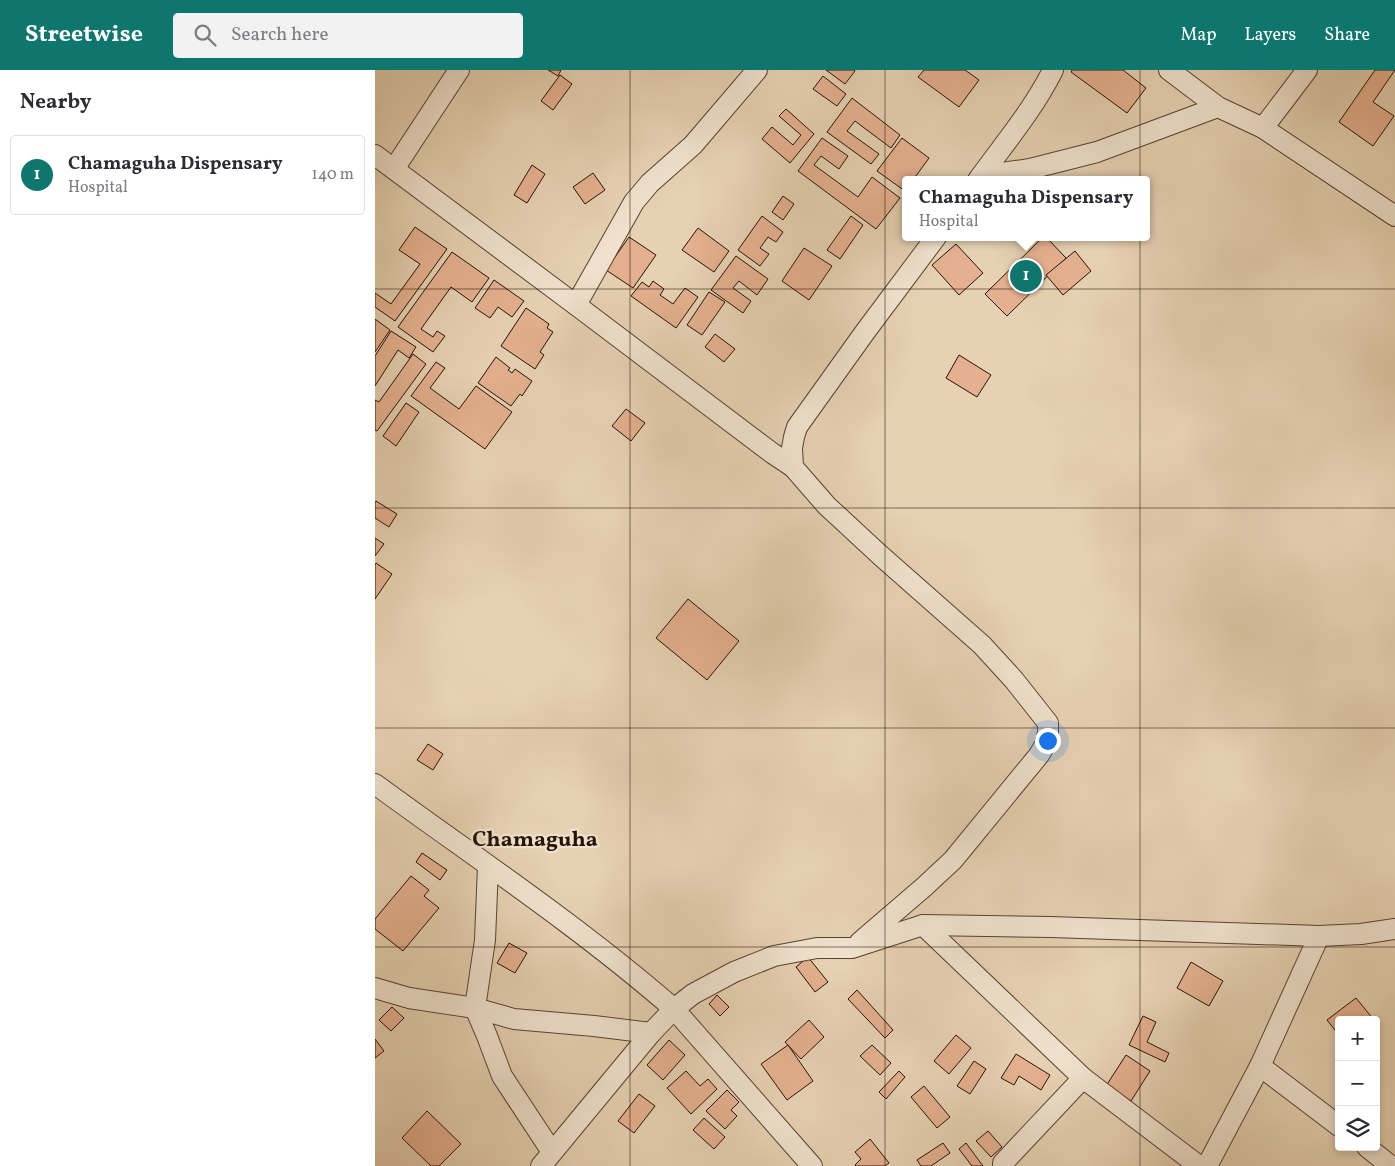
<!DOCTYPE html>
<html lang="en">
<head>
<meta charset="utf-8">
<style>
  body { margin:0; font-family:Vollkorn,serif; background:#f2f2f3; color:#2b2b33 }
  .controls { position:absolute; right:15px; bottom:15px; display:grid; overflow:hidden; border-radius:5px; box-shadow:0 2px 8px #0003 }
  .controls button { width:45px; height:45px; display:grid; place-items:center; padding:0; border:0; border-bottom:1px solid #e1e1e2; background:#fff; color:#2b2b33; font:25px sans-serif }
  .you { position:absolute; left:672px; top:670px; width:18px; height:18px; margin:-12px; border:4px solid #fff; border-radius:50%; background:#1a73e8; box-shadow:0 0 0 8px #1a73e833 }
  .badge { display:grid; place-items:center; width:32px; height:32px; border-radius:50%; background:#0f766e; color:#fff; font-size:16px; font-weight:700 }
  .pin { position:absolute; translate:-50% -50%; border:2px solid #fff; box-shadow:0 1px 5px #0006 }
  .popup { position:absolute; left:527px; top:106px; width:248px; height:65px; box-sizing:border-box; display:grid; place-content:center; border-radius:5px; background:#fff; filter:drop-shadow(0 1px 4px #0005); font-size:16px; white-space:nowrap; color:#7c7c81 }
  .popup b { font-size:19px; color:#2b2b33 }
  .popup::after { content:''; position:absolute; left:50%; top:100%; margin-left:-10px; border:10px solid transparent; border-top-color:#fff }
  .list { margin:0; padding:0; list-style:none }
  h2 { display:flex; justify-content:space-between; align-items:center; height:65px; margin:0; padding:0 20px; font-size:21px }
  h2 small { font-size:16px; font-weight:400; color:#7c7c81 }
  .list li { display:grid; grid-template-columns:32px 1fr auto; gap:15px; align-items:center; box-sizing:border-box; height:80px; margin:0 10px 10px; padding:0 10px; border:1px solid #e1e1e2; border-radius:5px }
  .list b { display:block; font-size:19px; white-space:nowrap }
  .list p { margin:0; font-size:16px; white-space:nowrap; color:#7c7c81 }
  .list em { font-size:16px; font-style:normal; color:#7c7c81 }
  .icon { flex:none; width:28px; height:28px; fill:none; stroke:currentColor; stroke-width:2; stroke-linecap:round; stroke-linejoin:round }
  .map { position:relative; flex:none; width:1020px; height:1096px; overflow:hidden }
  header { display:flex; align-items:center; gap:30px; box-sizing:border-box; height:70px; padding:0 25px; background:#0f766e; color:#fff }
  header strong { font-size:24px }
  nav { display:flex; gap:28px; margin-inline-start:auto; font-size:18px }
  .search { width:350px; height:45px; background:#f2f2f3; display:flex; align-items:center; gap:12px; box-sizing:border-box; padding:0 18px; border-radius:5px; color:#7c7c81; font-size:19px }
  main { display:flex }
  aside { flex:1; background:#fff }
  .map>svg:first-child { display:block }
</style>
</head>
<body>
<header>
<strong>Streetwise</strong>
<div class="search"><svg class="icon" aria-label="search" viewBox="0 0 24 24"><circle cx="10" cy="10" r="6"/><path d="M15 15l6 6"/></svg>Search here</div>
<nav><a>Map</a><a>Layers</a><a>Share</a></nav>
</header>
<main>
<aside>
<h2>Nearby<small></small></h2>
<ul class="list">
<li><span class="badge">1</span><div><b>Chamaguha Dispensary</b><p>Hospital</p></div><em>140 m</em></li>
</ul>
</aside>
<div class="map">
<svg width="1020" height="1096" viewBox="0 0 1020 1096">
  <rect width="100%" height="100%" fill="#e6d1b2"/>
  <filter id="stains"><feTurbulence type="fractalNoise" baseFrequency=".004" numOctaves="4"/><feColorMatrix values="0 0 0 0 .2 0 0 0 0 .09 0 0 0 0 .02 0 0 0 .5 -.17"/></filter>
  <radialGradient id="worn" r=".72"><stop offset=".6" stop-color="#630" stop-opacity="0"/><stop offset="1" stop-color="#630" stop-opacity=".3"/></radialGradient>
  <g fill="#e4b08f" stroke="#261403">
    <polygon points="173,0 186,0 183,6"/>
    <polygon points="451,0 479,0 480,1 470,14"/>
    <polygon points="549,0 590,0 604,10 584,37 543,7"/>
    <polygon points="697,0 748,0 771,18 752,43 696,2"/>
    <polygon points="1000,0 1020,0 998,32 1019,46 998,76 964,52"/>
    <polygon points="185,5 197,14 178,40 166,31"/>
    <polygon points="448,6 471,24 462,36 438,19"/>
    <polygon points="477,28 525,65 516,78 480,51 472,61 504,84 496,94 452,62"/>
    <polygon points="411,39 439,64 415,93 387,69 397,57 418,75 426,65 404,46"/>
    <polygon points="447,68 473,86 464,99 446,86 439,95 483,127 497,107 525,128 501,159 423,101"/>
    <polygon points="527,68 554,88 538,110 531,110 531,119 530,121 502,101"/>
    <polygon points="157,95 170,104 152,133 139,125"/>
    <polygon points="218,103 230,120 210,134 198,117"/>
    <polygon points="408,126 419,134 408,150 397,142"/>
    <polygon points="387,146 408,162 401,172 393,167 385,178 394,184 385,196 363,180"/>
    <polygon points="476,146 488,155 465,189 452,180"/>
    <polygon points="40,157 72,179 20,251 0,237 0,223 16,234 45,194 24,180"/>
    <polygon points="323,158 354,181 339,202 307,180"/>
    <polygon points="254,167 281,185 258,218 231,200"/>
    <polygon points="668,167 671,167 691,188 632,246 610,224"/>
    <polygon points="581,174 608,203 584,225 557,195"/>
    <polygon points="429,178 457,196 434,230 407,211"/>
    <polygon points="700,181 716,201 688,225 671,205"/>
    <polygon points="77,182 114,208 97,232 76,217 46,259 58,267 62,261 70,266 58,282 23,257"/>
    <polygon points="361,186 393,209 382,225 364,211 358,218 376,231 368,243 336,220"/>
    <polygon points="119,210 149,231 137,247 123,237 115,248 100,238"/>
    <polygon points="278,211 289,219 285,225 298,234 310,218 323,227 301,258 256,226 267,212 274,217"/>
    <polygon points="334,222 350,232 327,265 312,255"/>
    <polygon points="151,238 174,254 172,258 178,262 165,282 169,285 160,299 126,276"/>
    <polygon points="0,249 15,260 0,282"/>
    <polygon points="16,261 41,277 34,288 23,280 0,316 0,286"/>
    <polygon points="340,264 360,279 349,292 330,277"/>
    <polygon points="38,284 51,294 2,361 0,360 0,330 4,332"/>
    <polygon points="584,285 616,305 602,327 571,308"/>
    <polygon points="121,287 135,298 133,300 137,303 140,299 157,311 147,326 145,324 136,336 103,313"/>
    <polygon points="61,292 70,298 55,318 84,339 101,316 137,342 110,379 36,326"/>
    <polygon points="31,333 44,342 21,376 8,366"/>
    <polygon points="251,339 270,353 256,371 237,356"/>
    <polygon points="1,431 22,444 14,457 0,448 0,433"/>
    <polygon points="0,468 9,474 0,486"/>
    <polygon points="1,493 17,504 0,529 0,495"/>
    <polygon points="313,529 364,571 332,610 281,568"/>
    <polygon points="53,674 68,684 58,700 42,690"/>
    <polygon points="47,783 72,800 65,810 41,792"/>
    <polygon points="36,806 54,820 49,826 64,838 28,881 0,859 0,849"/>
    <polygon points="134,873 152,883 140,903 122,893"/>
    <polygon points="433,887 453,912 440,922 421,897"/>
    <polygon points="816,892 848,911 834,936 802,918"/>
    <polygon points="482,920 518,960 510,968 473,929"/>
    <polygon points="342,925 354,937 345,946 334,934"/>
    <polygon points="981,928 999,950 964,950 964,965 952,950"/>
    <polygon points="17,937 29,948 16,961 4,950"/>
    <polygon points="768,946 781,952 772,972 794,983 790,992 754,975"/>
    <polygon points="434,950 449,967 426,989 410,972"/>
    <polygon points="581,965 596,978 574,1004 559,991"/>
    <polygon points="0,969 9,981 0,988"/>
    <polygon points="294,970 310,985 288,1010 272,995"/>
    <polygon points="413,975 438,1011 412,1030 386,994"/>
    <polygon points="497,975 516,993 505,1005 485,986"/>
    <polygon points="641,984 675,1005 666,1020 644,1006 639,1015 626,1008"/>
    <polygon points="751,985 775,1001 756,1031 731,1016"/>
    <polygon points="599,991 611,999 595,1024 582,1016"/>
    <polygon points="311,1001 325,1016 333,1009 342,1019 316,1044 292,1018"/>
    <polygon points="524,1001 530,1007 511,1029 504,1022"/>
    <polygon points="549,1016 575,1047 562,1058 536,1027"/>
    <polygon points="352,1020 364,1032 356,1040 362,1046 350,1059 331,1041"/>
    <polygon points="264,1024 280,1036 259,1063 243,1051"/>
    <polygon points="52,1041 86,1074 64,1096 56,1096 27,1068"/>
    <polygon points="329,1048 350,1067 339,1079 318,1060"/>
    <polygon points="613,1061 627,1077 616,1087 601,1071"/>
    <polygon points="495,1069 514,1093 510,1096 481,1096 480,1095 486,1089 480,1082"/>
    <polygon points="568,1073 575,1083 556,1096 546,1096 542,1090"/>
    <polygon points="591,1073 608,1096 597,1096 584,1079"/>
  </g>
  <g fill="none" stroke-linecap="round" stroke-linejoin="round">
    <g stroke="#56432f" stroke-width="22">
      <g id="minor">
        <polyline points="794,0 843,37 888,58 1020,146"/>
        <polyline points="888,58 932,0"/>
        <polyline points="0,85 201,235 397,383 418,397"/>
        <polyline points="19,99 84,0"/>
        <polyline points="606,106 655,99 722,82 843,37"/>
        <path d="M 603,110 C 629,74 658,40 678,0"/>
        <polyline points="201,235 259,132 275,113 318,75 382,0"/>
        <path d="M 0,714 C 101,788 205,857 299,939 L 437,1096"/>
        <polyline points="113,796 110,870 100,938 112,966 127,1006 177,1082"/>
        <polyline points="548,855 708,1008 824,1096"/>
        <polyline points="485,872 549,817 578,790 664,685 670,675 673,663 673,653 639,610 607,575 505,485 452,436 418,397 417,378 419,367 422,357 490,262 561,167"/>
        <polyline points="0,918 34,928 100,938 139,949 219,956 276,963"/>
        <polyline points="885,996 964,1056"/>
        <polyline points="992,1077 1016,1096"/>
        <polyline points="628,1093 708,1008"/>
        <polyline points="166,1096 276,963 299,939 318,924 359,902 399,886 442,878 477,878 548,855 676,857 944,866 986,864 1020,859"/>
        <polyline points="832,1096 885,996 944,866"/>
      </g>
    </g>
    <use href="#minor" stroke="#efe1cd" stroke-width="20"/>
  </g>
  <path fill="none" stroke="#261403" stroke-width="1" stroke-opacity="0.55" d="M 255,0 L 255,1096M 510,0 L 510,1096M 765,0 L 765,1096M 0,219 L 1020,219M 0,438 L 1020,438M 0,658 L 1020,658M 0,877 L 1020,877"/>
  <g text-anchor="middle" stroke-width="4.5" stroke-linejoin="round" paint-order="stroke">
    <g font-size="22" font-weight="bold" fill="#261403" stroke="#efe1cd">
      <text x="160" y="776">Chamaguha</text>
    </g>
  </g>
  <rect width="100%" height="100%" filter="url(#stains)"/>
  <rect width="100%" height="100%" fill="url(#worn)"/>
</svg>
<div class="controls">
<button>+</button>
<button>−</button>
<button><svg class="icon" aria-label="layers" viewBox="0 0 24 24"><path d="M12 4l9 5-9 5-9-5zM3 14l9 5 9-5"/></svg></button>
</div>
<div class="you"></div>
<div class="pin badge" style="left:651px;top:206px">1</div>
<div class="popup"><b>Chamaguha Dispensary</b>Hospital</div>
</div>
</main>
</body>
</html>
